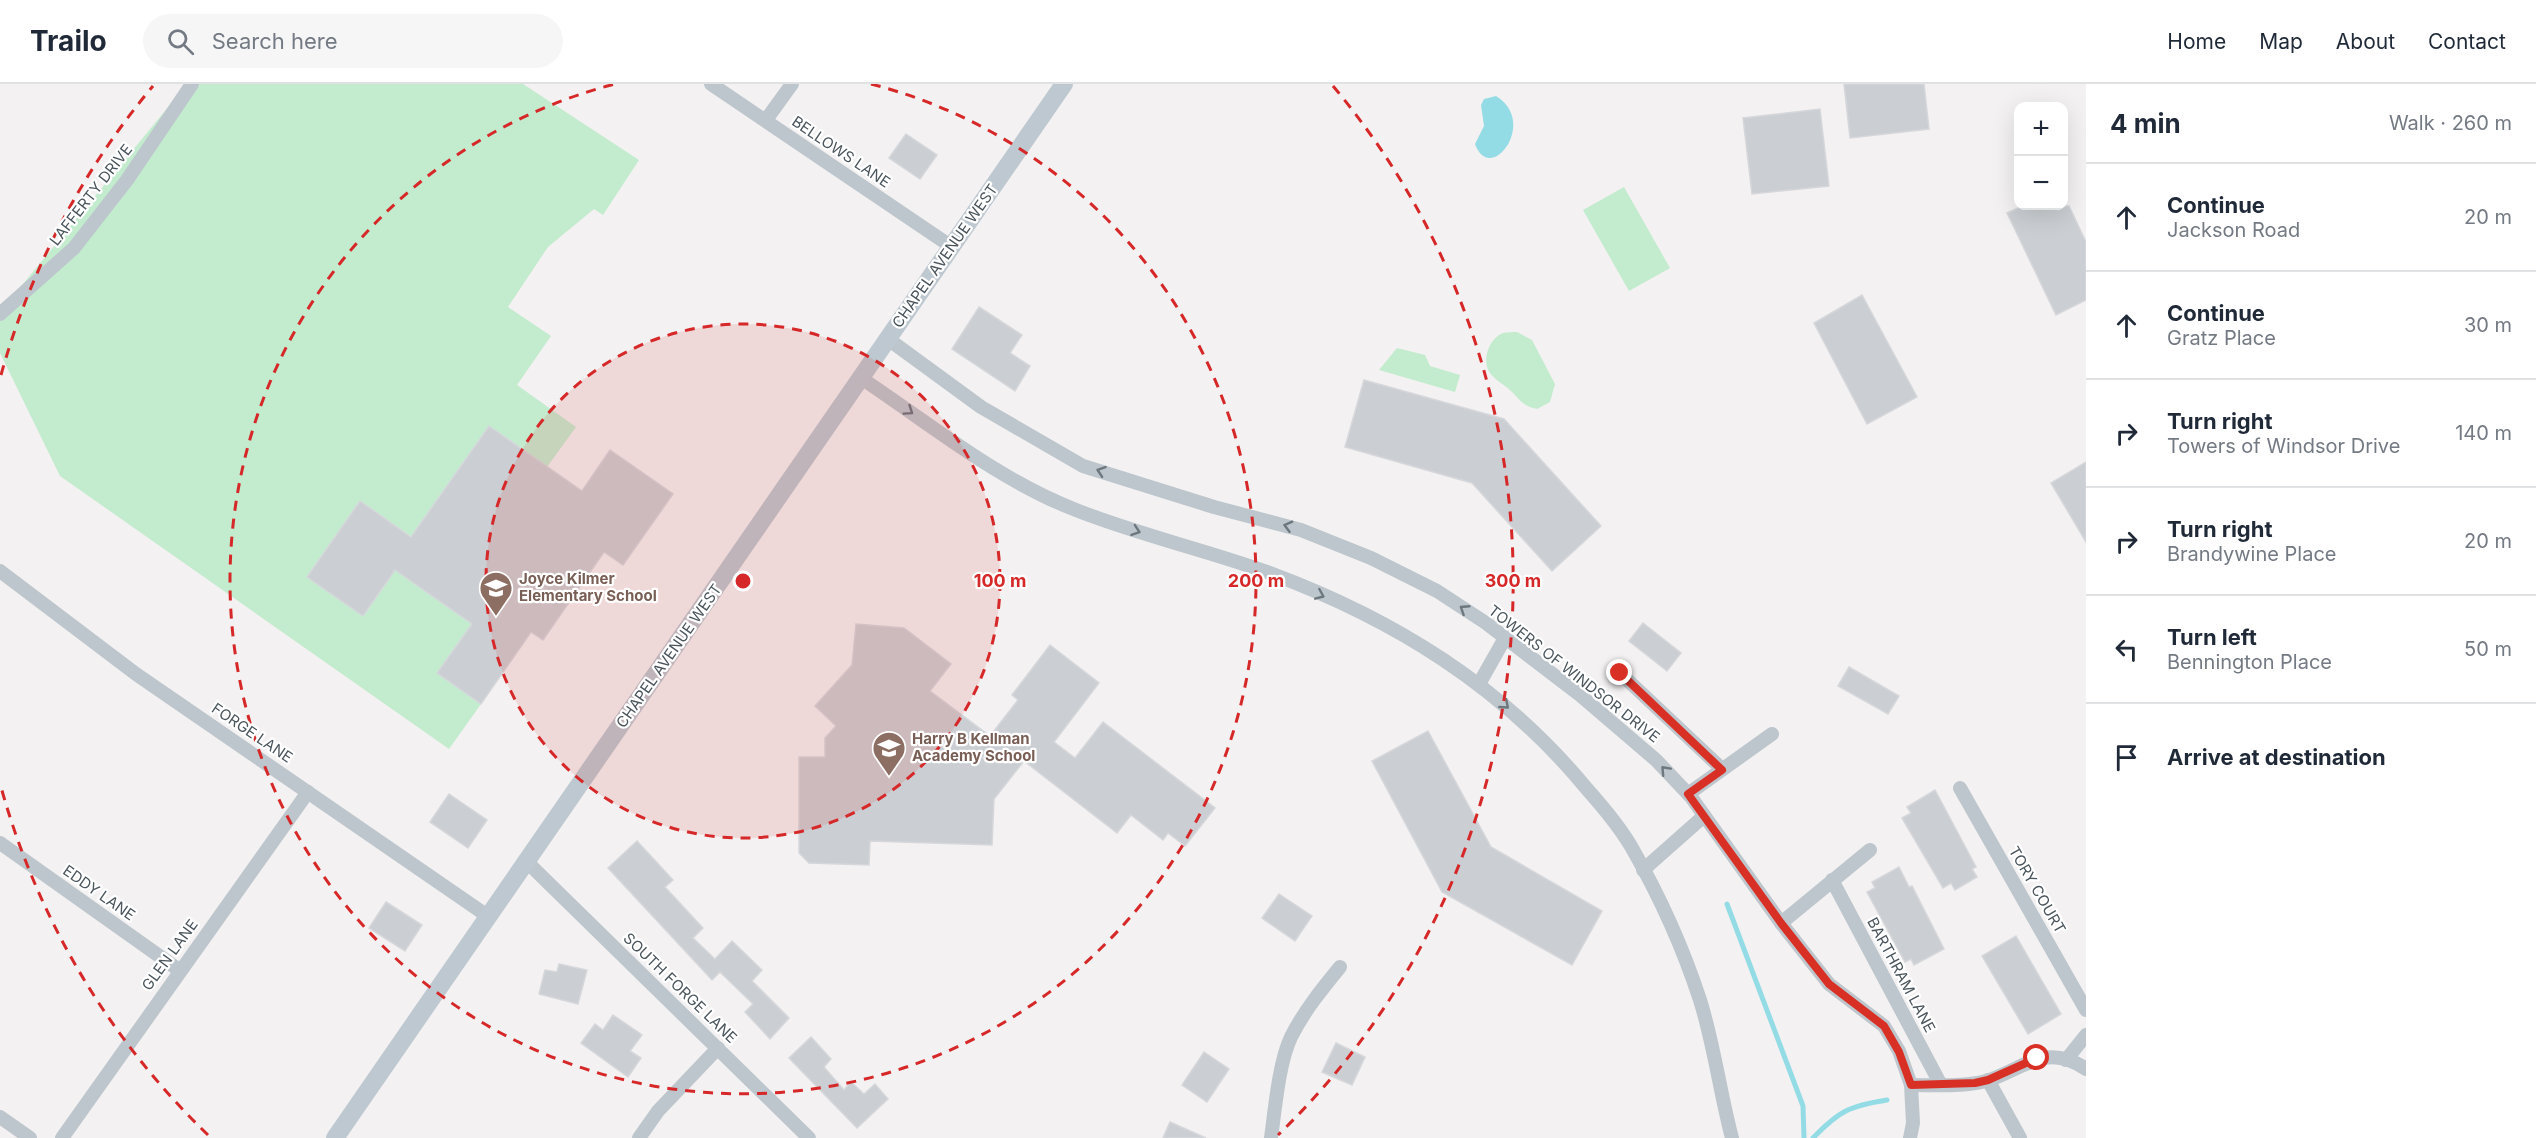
<!DOCTYPE html>
<html lang="en">
<head>
<meta charset="utf-8">
<style>
  body { margin:0; font-family:Inter,sans-serif; background:#f6f6f7; color:#1f2937 }
  .controls { position:absolute; right:18px; top:18px; display:grid; overflow:hidden; border-radius:12px; box-shadow:0 6px 24px #0002 }
  .controls button { width:54px; height:54px; display:grid; place-items:center; padding:0; border:0; border-bottom:2px solid #e0e1e3; background:#fff; color:#1f2937; font:30px sans-serif }
  .stop { position:absolute; width:18px; height:18px; margin:-14px; border:4px solid #d93025; border-radius:50%; background:#fff }
  .stop.end { background:#d93025; border-color:#fff; box-shadow:0 2px 6px #0008 }
  .list { margin:0; padding:0; list-style:none }
  h2 { display:flex; justify-content:space-between; align-items:center; height:78px; margin:0; padding:0 24px; font-size:26px }
  h2 small { font-size:20px; font-weight:400; color:#747a83 }
  .list li { display:grid; grid-template-columns:39px 1fr auto; gap:18px; align-items:center; box-sizing:border-box; height:108px; padding:0 24px; border-top:2px solid #e0e1e3 }
  .list b { display:block; font-size:22px; white-space:nowrap }
  .list p { margin:0; font-size:20px; white-space:nowrap; color:#747a83 }
  .list em { font-size:20px; font-style:normal; color:#747a83 }
  .icon { flex:none; width:33px; height:33px; fill:none; stroke:currentColor; stroke-width:2; stroke-linecap:round; stroke-linejoin:round }
  .map { position:relative; flex:none; width:2086px; height:1054px; overflow:hidden }
  header { display:flex; align-items:center; gap:36px; box-sizing:border-box; height:84px; padding:0 30px; background:#fff; border-bottom:2px solid #e0e1e3 }
  header strong { font-size:28px }
  nav { display:flex; gap:33px; margin-inline-start:auto; font-size:21px }
  .search { width:420px; height:54px; background:#f6f6f7; display:flex; align-items:center; gap:15px; box-sizing:border-box; padding:0 21px; border-radius:33px; color:#747a83; font-size:22px }
  main { display:flex }
  aside { flex:1; background:#fff }
  .map>svg:first-child { display:block }
</style>
</head>
<body>
<header>
<strong>Trailo</strong>
<div class="search"><svg class="icon" aria-label="search" viewBox="0 0 24 24"><circle cx="10" cy="10" r="6"/><path d="M15 15l6 6"/></svg>Search here</div>
<nav><a>Home</a><a>Map</a><a>About</a><a>Contact</a></nav>
</header>
<main>
<div class="map">
<svg width="2086" height="1054" viewBox="0 0 2086 1054">
  <rect width="100%" height="100%" fill="#f3f1f1"/>
  <g fill="#c3eccf">
    <polygon points="187,0 523,0 639,76 603,131 594,125 548,163 508,223 551,252 517,301 576,343 547,383 489,342 411,453 360,417 308,493 363,532 395,486 472,540 438,589 481,620 449,665 60,392 0,269 0,228"/>
    <polygon points="1624,103 1670,184 1629,207 1583,126"/>
    <path d="M 1517,248 L 1532,256 L 1555,300 L 1550,318 L 1537,325 C 1523,322 1521,317 1511,307 C 1505,301 1495,296 1490,289 C 1481,277 1489,254 1503,249 C 1507,248 1513,248 1517,248 Z"/>
    <polygon points="1397,264 1425,271 1430,282 1460,291 1455,308 1379,286"/>
  </g>
  <path fill="#94dce5" d="M 1496,12 C 1539,38 1490,102 1475,60 L 1484,42 L 1481,21 L 1484,15 Z"/>
  <g fill="none" stroke-linecap="round" stroke-linejoin="round">
    <g stroke="#94dce5" stroke-width="5">
      <polyline points="1727,820 1803,1022 1804,1054"/>
      <path d="M 1813,1054 C 1840,1026 1850,1022 1887,1016"/>
    </g>
  </g>
  <g fill="#cbced2" stroke="#d5d7db" stroke-width="1.5">
    <polygon points="1844,0 1924,0 1929,45 1850,54"/>
    <polygon points="1820,25 1829,102 1752,110 1743,34"/>
    <polygon points="906,50 937,71 920,95 889,74"/>
    <polygon points="2023,122 2069,122 2086,158 2086,216 2056,231 2007,129"/>
    <polygon points="1862,211 1917,313 1867,340 1814,239"/>
    <polygon points="979,223 1022,251 1010,269 1030,282 1015,307 952,265"/>
    <polygon points="1364,296 1504,335 1601,442 1552,487 1472,399 1345,363"/>
    <polygon points="489,342 582,407 610,366 673,410 623,481 604,468 543,556 531,548 481,620 437,589 472,540 395,486 363,532 307,493 360,417 411,453"/>
    <polygon points="2086,378 2086,458 2051,399"/>
    <polygon points="1643,539 1681,569 1667,587 1629,557"/>
    <polygon points="856,540 904,544 951,580 930,607 990,652 1018,616 1012,611 1050,561 1099,599 1054,658 1075,674 1103,638 1215,724 1185,762 1168,749 1163,756 1131,731 1117,749 1024,677 994,715 992,761 870,757 869,781 809,779 799,769 799,673 825,673 825,654 836,642 815,622 852,581"/>
    <polygon points="1849,583 1899,612 1888,630 1838,602"/>
    <polygon points="1428,647 1491,763 1602,827 1572,881 1442,808 1372,677"/>
    <polygon points="1935,706 1976,783 1972,785 1977,793 1955,806 1951,799 1943,804 1902,734 1911,729 1907,723"/>
    <polygon points="449,710 487,736 468,764 430,738"/>
    <polygon points="637,757 673,796 665,803 703,844 693,854 715,875 732,857 762,886 752,897 789,934 770,955 745,928 753,920 720,888 712,896 608,784"/>
    <polygon points="1899,783 1909,803 1912,802 1944,865 1914,881 1911,875 1905,878 1867,808 1875,804 1872,798"/>
    <polygon points="1279,810 1312,832 1295,857 1262,834"/>
    <polygon points="386,818 422,841 405,867 369,844"/>
    <polygon points="2016,852 2061,930 2028,950 1982,872"/>
    <polygon points="559,880 587,886 578,920 539,910 545,886 557,888"/>
    <polygon points="613,931 642,951 630,967 641,974 628,993 581,959 595,940 603,946"/>
    <polygon points="811,953 831,975 824,983 844,1006 851,998 864,1010 875,1000 888,1015 857,1044 789,974"/>
    <polygon points="1336,959 1365,973 1352,1001 1322,988"/>
    <polygon points="1204,968 1229,985 1207,1018 1182,1001"/>
    <polygon points="1170,1038 1206,1054 1163,1054"/>
  </g>
  <g fill="none" stroke-linecap="round" stroke-linejoin="round">
    <g stroke="#bdc6cc" stroke-width="14">
      <polyline points="711,0 952,163"/>
      <polyline points="766,36 792,0"/>
      <polyline points="0,230 74,164 127,96 192,0"/>
      <polyline points="888,255 981,323 1083,382 1214,423 1301,446 1371,474 1437,507 1486,539 1580,611 1656,676 1691,713 1781,839 1829,900 1884,942 1899,967 1911,1001 1913,1039 1910,1054"/>
      <path d="M 861,294 C 930,340 998,396 1076,426 C 1139,451 1206,466 1270,489 C 1394,535 1502,602 1587,705 C 1603,723 1620,743 1632,764 C 1659,811 1683,864 1700,916 C 1714,960 1720,1009 1732,1054"/>
      <polyline points="0,487 136,590 489,833"/>
      <polyline points="1620,589 1722,685"/>
      <polyline points="1479,600 1505,554"/>
      <polyline points="1960,704 2086,926"/>
      <polyline points="1688,710 1772,650"/>
      <polyline points="0,759 179,886"/>
      <polyline points="527,778 809,1054"/>
      <polyline points="1643,786 1704,732"/>
      <polyline points="1832,796 1941,1001"/>
      <polyline points="1781,839 1870,766"/>
      <polyline points="2066,976 2086,951"/>
      <polyline points="1988,996 2020,1054"/>
      <path d="M 1911,1001 C 1935,1001 1962,1003 1986,997 C 2022,986 2046,957 2086,985"/>
      <polyline points="0,1033 30,1054"/>
      <polyline points="62,1054 308,708"/>
      <polyline points="639,1054 658,1027 718,964"/>
      <path d="M 1271,1054 C 1275,1025 1279,978 1291,953 C 1304,927 1322,905 1340,883"/>
    </g>
    <polyline stroke="#bec8d0" stroke-width="18" points="335,1054 1064,0"/>
  </g>
  <defs><path id="oneway-chevron" d="M-2-3.5L2.5 0L-2 3.5" fill="none" stroke-width="1.6" stroke-linecap="round" stroke-linejoin="round" transform="scale(1.5)"/></defs>
  <g stroke="#6c777e">
    <use href="#oneway-chevron" transform="translate(909 327) rotate(34)"/>
    <use href="#oneway-chevron" transform="translate(1101 387) rotate(-161)"/>
    <use href="#oneway-chevron" transform="translate(1288 442) rotate(-165)"/>
    <use href="#oneway-chevron" transform="translate(1136 447) rotate(19)"/>
    <use href="#oneway-chevron" transform="translate(1320 511) rotate(23)"/>
    <use href="#oneway-chevron" transform="translate(1464 525) rotate(-147)"/>
    <use href="#oneway-chevron" transform="translate(1505 621) rotate(41)"/>
    <use href="#oneway-chevron" transform="translate(1665 686) rotate(-133)"/>
  </g>
  <g fill="none" stroke-linecap="round" stroke-linejoin="round">
    <polyline stroke="#d93025" stroke-width="8" points="1620,589 1722,686 1688,710 1781,839 1829,900 1884,942 1899,968 1911,1001 1975,999 1988,996 2037,974"/>
  </g>
  <circle cx="743" cy="497" r="257" fill="#d62828" fill-opacity=".12"/>
  <g fill="none" stroke="#d62828" stroke-width="3" stroke-dasharray="10 8">
    <circle cx="743" cy="497" r="257"/>
    <path d="M871 0A513 513 0 1 1 615 0"/>
    <path d="M208 1051A770 770 0 0 1 1 703M1 291A770 770 0 0 1 153 2M1333 2A770 770 0 0 1 1278 1051"/>
  </g>
  <defs>
    <g id="school-pin" transform="scale(1.725)"><path d="M0 17L-7.5 6A9.5 9.5 0 1 1 7.5 6Z" fill="#8d6e63" stroke="#fff"/><path d="M0-5L7-2L0 1L-7-2ZM-4 1L0 2.5L4 1V4Q0 6-4 4Z" fill="#fff"/></g>
  </defs>
  <g fill-rule="evenodd">
    <use href="#school-pin" x="496" y="504"/>
    <use href="#school-pin" x="889" y="664"/>
  </g>
  <g text-anchor="middle" stroke-width="4.5" stroke-linejoin="round" paint-order="stroke">
    <g font-size="15" fill="#4a555c" stroke="#fff">
      <text transform="translate(841 68) rotate(34)" y="5">BELLOWS LANE</text>
      <text transform="translate(91 111) rotate(-52)" y="5">LAFFERTY DRIVE</text>
      <text transform="translate(945 172) rotate(-55)" y="5">CHAPEL AVENUE WEST</text>
      <text transform="translate(669 572) rotate(-55)" y="5">CHAPEL AVENUE WEST</text>
      <text transform="translate(1574 590) rotate(38)" y="5">TOWERS OF WINDSOR DRIVE</text>
      <text transform="translate(252 649) rotate(34)" y="5">FORGE LANE</text>
      <text transform="translate(2037 806) rotate(60)" y="5">TORY COURT</text>
      <text transform="translate(99 809) rotate(35)" y="5">EDDY LANE</text>
      <text transform="translate(170 871) rotate(-54)" y="5">GLEN LANE</text>
      <text transform="translate(1901 891) rotate(62)" y="5">BARTHRAM LANE</text>
      <text transform="translate(680 904) rotate(44)" y="5">SOUTH FORGE LANE</text>
    </g>
    <g font-size="15" font-weight="bold" fill="#785e54" stroke="#fff" text-anchor="start">
      <text x="519" y="500">Joyce Kilmer<tspan x="519" dy="17">Elementary School</tspan></text>
      <text x="912" y="660">Harry B Kellman<tspan x="912" dy="17">Academy School</tspan></text>
    </g>
  </g>
  <circle cx="743" cy="497" r="9" fill="#d62828" stroke="#fff" stroke-width="3"/>
  <g font-size="18" text-anchor="middle" font-weight="bold" fill="#d62828" stroke="#fff" stroke-width="4.5" stroke-linejoin="round" paint-order="stroke">
    <text x="1000" y="503">100 m</text>
    <text x="1256" y="503">200 m</text>
    <text x="1513" y="503">300 m</text>
  </g>
</svg>
<div class="controls">
<button>+</button>
<button>−</button>
</div>
<div class="stop" style="left:2037px;top:974px"></div>
<div class="stop end" style="left:1620px;top:589px"></div>
</div>
<aside>
<h2>4 min<small>Walk · 260 m</small></h2>
<ul class="list">
<li><svg class="icon" aria-label="ahead" viewBox="0 0 24 24"><path d="M12 20V5M6 11l6-6 6 6"/></svg><div><b>Continue</b><p>Jackson Road</p></div><em>20 m</em></li>
<li><svg class="icon" aria-label="ahead" viewBox="0 0 24 24"><path d="M12 20V5M6 11l6-6 6 6"/></svg><div><b>Continue</b><p>Gratz Place</p></div><em>30 m</em></li>
<li><svg class="icon" aria-label="right" viewBox="0 0 24 24"><path d="M7 20v-9h11M14 6l5 5-5 5"/></svg><div><b>Turn right</b><p>Towers of Windsor Drive</p></div><em>140 m</em></li>
<li><svg class="icon" aria-label="right" viewBox="0 0 24 24"><path d="M7 20v-9h11M14 6l5 5-5 5"/></svg><div><b>Turn right</b><p>Brandywine Place</p></div><em>20 m</em></li>
<li><svg class="icon" aria-label="left" viewBox="0 0 24 24"><path d="M17 20v-9H6M10 6l-5 5 5 5"/></svg><div><b>Turn left</b><p>Bennington Place</p></div><em>50 m</em></li>
<li><svg class="icon" aria-label="arrive" viewBox="0 0 24 24"><path d="M6 21V4h12l-3 4 3 4H6"/></svg><div><b>Arrive at destination</b></div></li>
</ul>
</aside>
</main>
</body>
</html>
